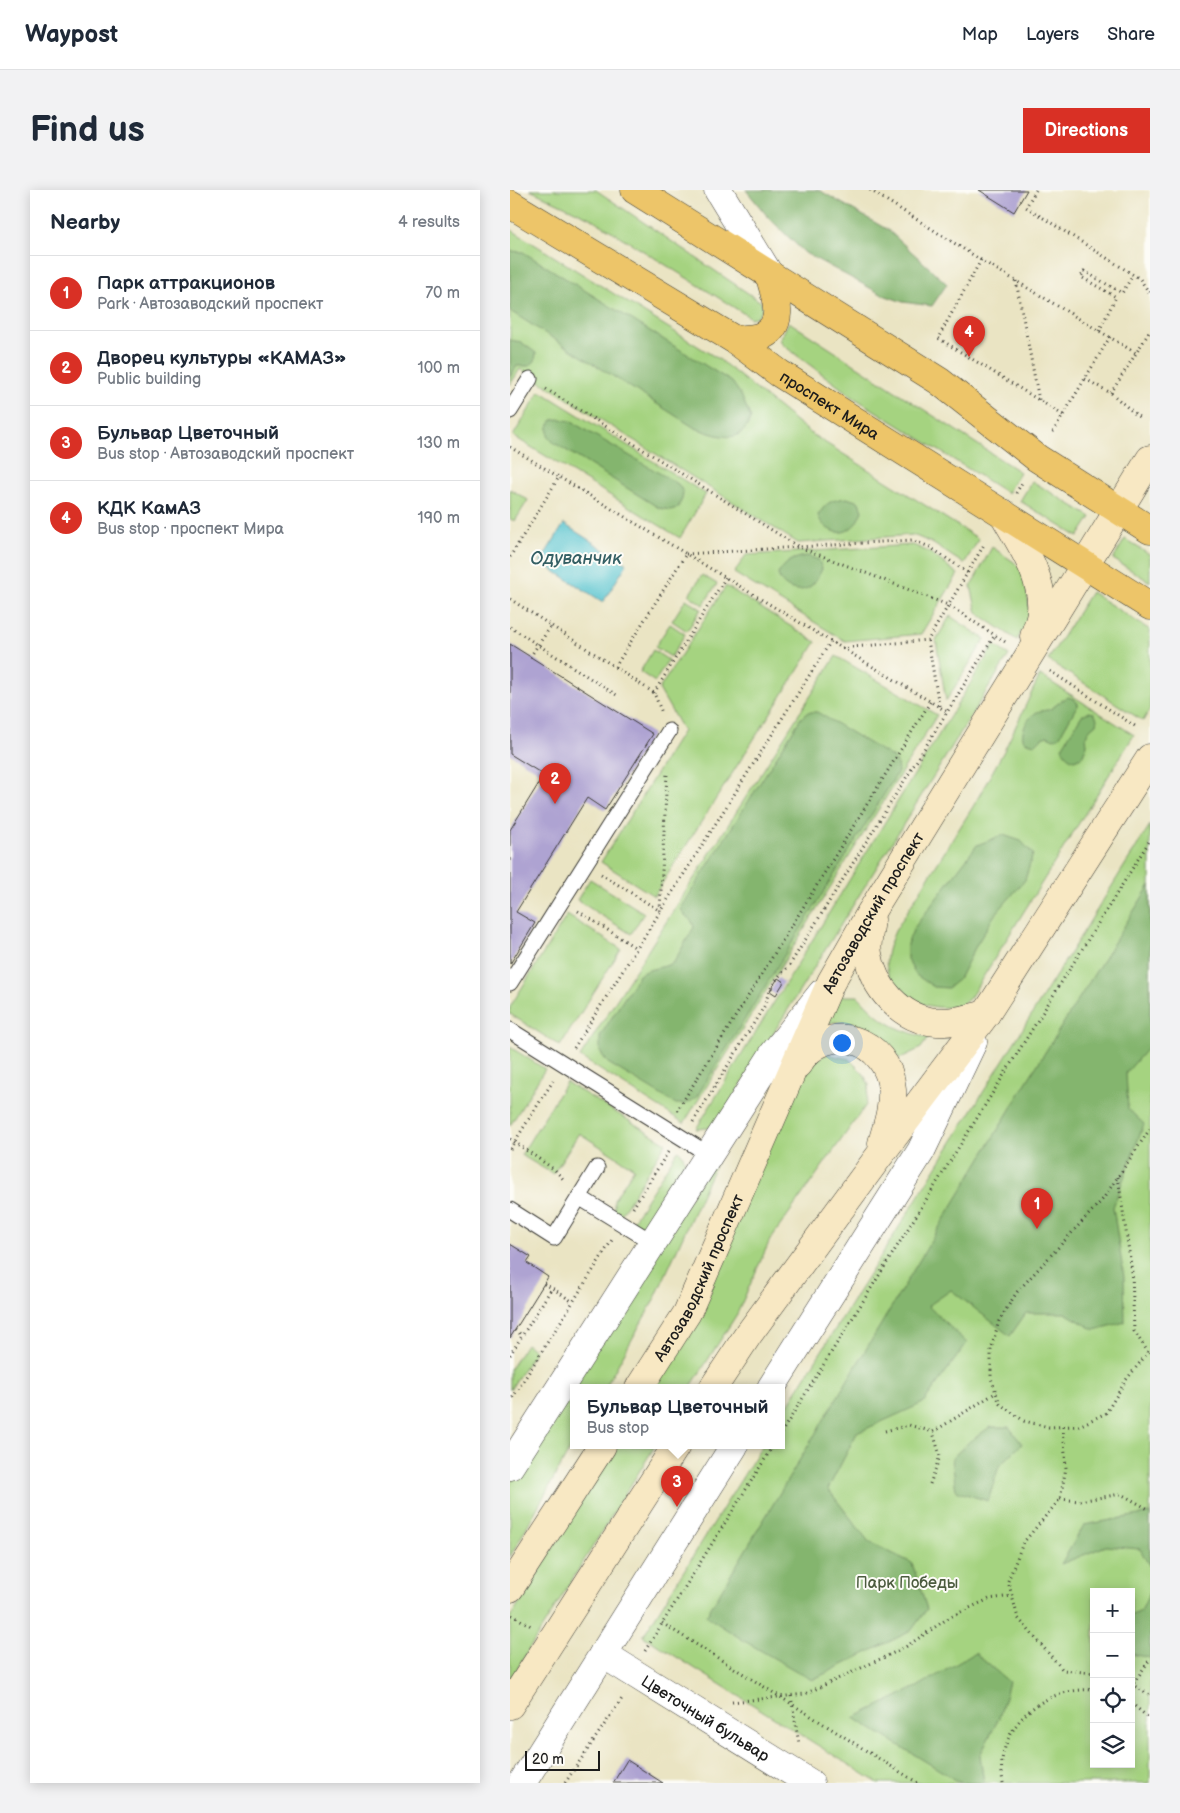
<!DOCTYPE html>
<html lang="en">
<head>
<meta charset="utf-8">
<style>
  body { margin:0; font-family:"Balsamiq Sans",sans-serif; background:#f2f2f3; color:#1f2937 }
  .controls { position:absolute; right:15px; bottom:15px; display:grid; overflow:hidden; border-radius:0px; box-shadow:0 2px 12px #0003 }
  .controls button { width:45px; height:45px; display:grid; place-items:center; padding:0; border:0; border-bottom:1px solid #e0e1e3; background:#fff; color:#1f2937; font:25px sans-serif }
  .scale { position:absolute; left:15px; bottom:12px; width:75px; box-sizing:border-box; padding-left:5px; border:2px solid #1c1c1c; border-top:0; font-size:14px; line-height:18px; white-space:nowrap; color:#1c1c1c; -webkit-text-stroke:4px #fdfcf7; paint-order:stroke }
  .you { position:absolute; left:331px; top:852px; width:18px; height:18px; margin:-12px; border:4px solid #fff; border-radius:50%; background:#1a73e8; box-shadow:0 0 0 8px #1a73e833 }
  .badge { display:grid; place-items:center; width:32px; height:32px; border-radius:50%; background:#d93025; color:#fff; font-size:16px; font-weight:700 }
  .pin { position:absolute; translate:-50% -41px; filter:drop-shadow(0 1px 2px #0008) }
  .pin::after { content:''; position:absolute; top:26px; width:18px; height:15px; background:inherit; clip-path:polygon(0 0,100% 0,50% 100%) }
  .popup { position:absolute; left:60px; top:1194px; width:215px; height:65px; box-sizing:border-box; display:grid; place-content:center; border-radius:0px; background:#fff; filter:drop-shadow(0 1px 4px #0005); font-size:16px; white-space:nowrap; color:#747a83 }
  .popup b { font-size:19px; color:#1f2937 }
  .popup::after { content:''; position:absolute; left:50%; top:100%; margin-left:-10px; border:10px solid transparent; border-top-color:#fff }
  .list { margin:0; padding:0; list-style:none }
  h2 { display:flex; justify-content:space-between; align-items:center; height:65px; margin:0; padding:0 20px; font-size:21px }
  h2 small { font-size:16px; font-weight:400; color:#747a83 }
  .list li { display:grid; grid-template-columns:32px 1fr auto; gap:15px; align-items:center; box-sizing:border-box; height:75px; padding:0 20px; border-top:1px solid #e0e1e3 }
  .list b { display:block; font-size:19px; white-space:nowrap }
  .list p { margin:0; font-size:16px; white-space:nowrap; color:#747a83 }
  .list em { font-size:16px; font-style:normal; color:#747a83 }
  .icon { flex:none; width:28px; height:28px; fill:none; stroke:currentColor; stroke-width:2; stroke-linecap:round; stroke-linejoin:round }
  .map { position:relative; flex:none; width:640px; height:1593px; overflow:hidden; border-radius:0px }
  header { display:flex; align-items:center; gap:30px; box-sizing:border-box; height:70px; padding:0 25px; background:#fff; border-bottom:1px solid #e0e1e3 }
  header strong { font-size:24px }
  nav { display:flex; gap:28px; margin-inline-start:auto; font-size:18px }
  .intro { display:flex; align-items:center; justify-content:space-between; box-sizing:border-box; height:120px; padding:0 30px }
  h1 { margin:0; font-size:35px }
  .button { padding:12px 22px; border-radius:0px; background:#d93025; color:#fff; font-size:18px; font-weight:700 }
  main { display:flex; gap:30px; padding:0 30px }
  aside { flex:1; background:#fff; border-radius:0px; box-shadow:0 2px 12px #0003 }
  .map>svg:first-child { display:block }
</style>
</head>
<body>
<header>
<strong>Waypost</strong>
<nav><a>Map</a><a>Layers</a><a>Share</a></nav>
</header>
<div class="intro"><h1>Find us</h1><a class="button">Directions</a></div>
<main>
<aside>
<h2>Nearby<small>4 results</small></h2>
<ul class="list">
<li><span class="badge">1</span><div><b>Парк аттракционов</b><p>Park · Автозаводский проспект</p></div><em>70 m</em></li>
<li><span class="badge">2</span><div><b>Дворец культуры «КАМАЗ»</b><p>Public building</p></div><em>100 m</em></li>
<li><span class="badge">3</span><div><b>Бульвар Цветочный</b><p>Bus stop · Автозаводский проспект</p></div><em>130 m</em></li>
<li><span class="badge">4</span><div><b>КДК КамАЗ</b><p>Bus stop · проспект Мира</p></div><em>190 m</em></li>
</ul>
</aside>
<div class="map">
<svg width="640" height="1593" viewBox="0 0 640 1593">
  <rect width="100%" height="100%" fill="#fdfcf7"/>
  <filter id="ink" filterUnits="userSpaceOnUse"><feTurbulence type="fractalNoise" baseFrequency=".02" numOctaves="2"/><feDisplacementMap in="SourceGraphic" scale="10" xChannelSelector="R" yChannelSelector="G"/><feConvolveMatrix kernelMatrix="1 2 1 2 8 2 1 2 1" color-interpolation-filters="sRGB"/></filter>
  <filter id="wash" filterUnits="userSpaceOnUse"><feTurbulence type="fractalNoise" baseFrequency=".0096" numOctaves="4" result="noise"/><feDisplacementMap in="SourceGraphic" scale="20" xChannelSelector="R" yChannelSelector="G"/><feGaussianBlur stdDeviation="1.12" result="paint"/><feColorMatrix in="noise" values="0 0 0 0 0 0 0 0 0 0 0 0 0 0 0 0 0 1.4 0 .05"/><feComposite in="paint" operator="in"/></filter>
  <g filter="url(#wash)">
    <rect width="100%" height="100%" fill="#eae4c3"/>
    <g fill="#a5d380" stroke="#60784e" fill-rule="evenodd">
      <path d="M 20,0 L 86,0 L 251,112 C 254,121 250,127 241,128 L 82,29 Z"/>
      <polygon points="0,39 210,170 303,245 469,349 454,374 422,353 403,345 288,353 10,179 0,195"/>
      <polygon points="279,132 510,282 497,303 343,207 273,155 270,149"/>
      <polygon points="30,201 196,304 170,348 3,246"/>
      <polygon points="522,291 581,327 568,347 510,311"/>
      <polygon points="0,299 18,310 5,331 0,329"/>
      <polygon points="615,349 640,365 640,392 603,369"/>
      <polygon points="403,355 419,362 448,384 411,444 335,451 224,383 236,365"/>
      <polygon points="482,357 504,372 515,383 520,427 507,450 467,423 461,396"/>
      <polygon points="192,385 207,394 193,415 179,405"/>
      <polygon points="216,396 306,452 144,706 91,672 173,541 149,499"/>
      <polygon points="581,402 640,440 640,519 633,531 538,470"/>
      <polygon points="176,409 191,419 177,441 162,431"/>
      <polygon points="440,426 475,449 436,511 426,450"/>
      <polygon points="160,434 175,444 161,467 145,457"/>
      <polygon points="484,455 499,465 211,927 199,938 186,939"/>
      <polygon points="143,460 158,470 145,492 130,482"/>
      <polygon points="326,466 427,525 174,933 70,867"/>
      <path d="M 530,485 L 624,545 L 460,808 C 456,811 452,815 447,816 C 421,822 387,809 378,783 C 373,769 380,753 385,741 L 464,615 L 495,559 Z"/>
      <path d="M 640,635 L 640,1593 L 368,1593 L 133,1446 L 252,1256 L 271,1256 L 271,1226 ZM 584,1402 L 621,1402 L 621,1574 L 584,1574 Z"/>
      <polygon points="80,689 134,723 121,744 67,710"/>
      <polygon points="57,725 111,759 50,856 0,824 0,817"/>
      <path d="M 329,806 L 348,806 C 373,833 382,838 418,848 L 411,858 L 389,869 C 370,841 345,825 310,835 Z"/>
      <polygon points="0,857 35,879 0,936"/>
      <polygon points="316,864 339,869 353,883 359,895 356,915 260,1050 227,1124 180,1198 140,1198 293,877"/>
      <polygon points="56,892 156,953 110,1026 104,1020 104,1010 124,978 69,943 43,984 11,965"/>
      <polygon points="212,956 213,957 146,1106 95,1198 63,1198 63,1254 0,1367 0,1294"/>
      <polygon points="168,960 173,965 176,977 143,1031 133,1036 121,1034"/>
      <polygon points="16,1154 25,1161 0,1200 0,1179"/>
      <polygon points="105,1256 145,1256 0,1490 0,1428"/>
    </g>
    <g fill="#84b56e" stroke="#506845">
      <polygon points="236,0 309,0 378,40 437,94 422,116 393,112 373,105 295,63 258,27"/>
      <path d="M 0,61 L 13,62 L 222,192 L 231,205 L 241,228 C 239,231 238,236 235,239 C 224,254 200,243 185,238 L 0,121 Z"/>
      <polygon points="0,150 11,152 26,163 25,171 19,176 7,176 0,187"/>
      <polygon points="50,229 60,231 168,294 173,302 172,309 168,318 160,320 149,318 43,252 38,246 38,237 42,230"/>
      <path d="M 337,308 L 349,312 L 352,321 C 349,327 347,334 341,338 C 329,348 312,339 308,325 C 317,312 321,310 337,308 Z"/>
      <path d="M 297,366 L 309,370 L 312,379 C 309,385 306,391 301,396 C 289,405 271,398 268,384 C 276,371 283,368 297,366 Z"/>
      <path d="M 558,507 L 564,509 L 568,514 L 550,546 L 544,549 L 537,546 L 532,548 L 526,554 L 515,552 C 508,544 518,527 527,522 C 532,520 538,521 542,518 C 548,514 551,510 558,507 Z"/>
      <path d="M 298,522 L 307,522 L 382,567 L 387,573 L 388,582 L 186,908 L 176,914 L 166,914 L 98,873 L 90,862 L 90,846 L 129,785 C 139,777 153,779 164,772 L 184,737 C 182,728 173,727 171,718 L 291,528 Z"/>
      <path d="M 579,522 L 584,523 L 587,529 L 586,534 L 580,539 L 576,546 L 577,555 L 572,567 L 564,570 C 557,567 554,564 552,557 L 572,525 Z"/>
      <polygon points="493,645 511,651 523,664 515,690 484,726 467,754 449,789 438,798 424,797 406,785 397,769 397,754 404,738 467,655"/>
      <polygon points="640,695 640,855 616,883 618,919 634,934 603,1017 614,1087 615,1132 585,1140 555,1123 516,1123 500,1146 441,1100 418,1116 457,1153 413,1213 347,1243 318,1299 359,1352 402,1373 417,1419 401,1441 302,1490 236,1452 196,1426 514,896"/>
      <polygon points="480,1237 499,1237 512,1254 489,1276 478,1311 446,1301 442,1268 460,1251"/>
      <polygon points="640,1323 640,1377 630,1359 596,1356 551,1374 574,1335"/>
      <polygon points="640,1402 640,1468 621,1464 621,1426 631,1421"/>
      <polygon points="465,1463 499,1492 489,1528 470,1565 474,1593 451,1593 344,1528 407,1497"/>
    </g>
    <polygon fill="#58c4cf" stroke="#3a7076" points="54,334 117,374 93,412 30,372"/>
    <g id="blocks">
      <g fill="#aea3d2">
        <polygon points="469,0 517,0 504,22"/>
        <polygon points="0,454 143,544 95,620 77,608 6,722 25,733 0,774 0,640 34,585 0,564"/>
        <polygon points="268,788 274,792 266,805 260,801"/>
        <polygon points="0,1054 21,1067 17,1073 38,1087 0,1148"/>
        <polygon points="117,1570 153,1593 103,1593"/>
      </g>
    </g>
  </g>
  <g filter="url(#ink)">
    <use href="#blocks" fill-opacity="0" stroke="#3b3a35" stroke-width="1"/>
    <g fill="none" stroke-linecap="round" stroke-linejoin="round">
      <g stroke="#3b3a35" stroke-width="17">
        <g id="lane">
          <polyline points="0,221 20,189"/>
          <polyline points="0,793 159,541"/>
          <polyline points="0,840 198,964"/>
          <polyline points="69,1007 142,1052"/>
          <polyline points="0,1020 44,1048 87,978"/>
        </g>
      </g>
      <g stroke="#3b3a35" stroke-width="29">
        <g id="street">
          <polyline points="208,0 259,84"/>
          <polyline points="261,1198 411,961 463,852"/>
          <polyline points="0,1276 264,863 312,803"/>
          <path id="s1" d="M 93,1464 L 300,1593"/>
          <polyline points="12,1593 224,1256"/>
        </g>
      </g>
      <g stroke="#3b3a35" stroke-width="29">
        <g id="secondary">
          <path d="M 493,323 C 509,352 534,386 531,421 C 531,430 526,439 524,447"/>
          <path d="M 361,729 C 360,739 356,753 358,764 C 363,797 391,830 427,832 C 444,833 460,828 476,824"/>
          <path d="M 288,874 C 317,828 379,849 382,900 C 383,918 377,936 372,953"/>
          <path id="s2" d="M 129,1198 L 177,1123 L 321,792 L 361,722 L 640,269"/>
          <polyline points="203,1198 238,1145 367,969 476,824 640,568"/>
          <polyline points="0,1398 92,1256"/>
          <polyline points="0,1515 166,1256"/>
        </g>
      </g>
      <g stroke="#3b3a35" stroke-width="29">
        <g id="primary">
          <polyline points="125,0 429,191 527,268 640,340"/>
          <path id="s3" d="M 0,14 L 225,150 L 269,183 L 640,416"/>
          <path d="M 225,150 C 233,149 242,149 249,147 C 278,136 265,105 259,84"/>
        </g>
      </g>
      <g stroke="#3b3a35" stroke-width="3" stroke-dasharray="1 4" stroke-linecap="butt">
        <polyline points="360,0 471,70 626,163"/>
        <polyline points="526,0 516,17 630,89 640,104"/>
        <polyline points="471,70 428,148 553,225"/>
        <polyline points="506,91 529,210"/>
        <polyline points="589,141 606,107 571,87 574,81 612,103 623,85"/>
        <polyline points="575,189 601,203 631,229"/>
        <polyline points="36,199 289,357 438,415 497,453"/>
        <polyline points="601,203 640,141"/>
        <polyline points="543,242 600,147"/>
        <polyline points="0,257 49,287"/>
        <polyline points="506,303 513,291"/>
        <polyline points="176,364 402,350 420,357 458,383"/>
        <polyline points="0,367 49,287 436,521"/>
        <polyline points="0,409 105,477 176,364"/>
        <polyline points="0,437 108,506"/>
        <polyline points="332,458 418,450"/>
        <polyline points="20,467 41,436"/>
        <polyline points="105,477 144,503 152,523"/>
        <polyline points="540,481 628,538"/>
        <polyline points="144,503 216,387"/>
        <polyline points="429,516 418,450 475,353"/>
        <polyline points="91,684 150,721 157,583"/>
        <polyline points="68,721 126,758"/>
        <polyline points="64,858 321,451"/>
        <polyline points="167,921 421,511"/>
        <path d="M 183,932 L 255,815 C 259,798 266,788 279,776 L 485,445"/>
        <polyline points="640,939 593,1009 507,1102 489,1131 481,1159 481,1188 490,1214 514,1231 539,1237 569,1236 596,1223 616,1190 640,1160"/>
        <polyline points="0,949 45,980 55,991"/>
        <polyline points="0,959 43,891"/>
        <polyline points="608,987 622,1082 624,1141 638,1162"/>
        <polyline points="123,1018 158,962"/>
        <polyline points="34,1094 42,1098"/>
        <polyline points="5,1140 12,1145"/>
        <polyline points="0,1165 42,1098 63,1112"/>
        <polyline points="0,1212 102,1050"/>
        <polyline points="553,1237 556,1278 550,1309 513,1353 498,1391 508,1428 553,1480 584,1483"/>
        <polyline points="375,1241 399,1235 423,1242 487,1202"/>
        <polyline points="271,1243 640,650"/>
        <polyline points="420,1294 430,1266 423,1242"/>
        <polyline points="550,1309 569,1311 611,1304 640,1320"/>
        <polyline points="2,1425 21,1436"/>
        <polyline points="152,1433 408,1593"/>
        <polyline points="135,1461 263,1256"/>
        <polyline points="621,1494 640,1505"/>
        <polyline points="621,1497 640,1469"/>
        <polyline points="281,1506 289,1554"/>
        <polyline points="222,1512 295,1504 394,1458 440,1427 479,1409 502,1406"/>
        <polyline points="621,1513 640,1529"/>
        <polyline points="55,1593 113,1507"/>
        <path d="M 493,1593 C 492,1586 491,1577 492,1570 C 499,1525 540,1497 584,1500"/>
      </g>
      <use href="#lane" stroke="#fff" stroke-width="15"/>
      <use href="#street" stroke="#fff" stroke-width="28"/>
      <use href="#secondary" stroke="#f8e8c3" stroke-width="28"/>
      <use href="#primary" stroke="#edc569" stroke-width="28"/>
    </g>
  </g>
  <g text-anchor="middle" stroke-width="4" stroke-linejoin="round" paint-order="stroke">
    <g font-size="16" fill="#1c1c1c" stroke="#fdfcf7">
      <text dy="6" stroke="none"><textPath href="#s3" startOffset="378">проспект Мира</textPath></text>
      <text dy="6" stroke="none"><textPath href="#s2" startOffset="531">Автозаводский проспект</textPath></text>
      <text dy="6" stroke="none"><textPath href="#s2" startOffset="126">Автозаводский проспект</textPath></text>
      <text dy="6" stroke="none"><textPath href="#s1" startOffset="121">Цветочный бульвар</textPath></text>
    </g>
    <g font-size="16" fill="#4c5c3f" stroke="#fdfcf7">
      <text x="397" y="1398">Парк Победы</text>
    </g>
    <g font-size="18" font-style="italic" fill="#345f64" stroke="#fdfcf7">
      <text x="66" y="374">Одуванчик</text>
    </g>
  </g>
</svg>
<div class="controls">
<button>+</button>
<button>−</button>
<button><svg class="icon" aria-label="locate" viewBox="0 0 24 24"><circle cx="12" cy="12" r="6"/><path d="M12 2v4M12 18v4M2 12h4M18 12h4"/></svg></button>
<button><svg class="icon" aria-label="layers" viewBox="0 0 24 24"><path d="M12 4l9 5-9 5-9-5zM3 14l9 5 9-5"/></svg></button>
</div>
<div class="scale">20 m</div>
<div class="you"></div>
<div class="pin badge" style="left:527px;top:1039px">1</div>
<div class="pin badge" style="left:45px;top:614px">2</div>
<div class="pin badge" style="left:167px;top:1317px">3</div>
<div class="popup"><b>Бульвар Цветочный</b>Bus stop</div>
<div class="pin badge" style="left:459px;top:167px">4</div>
</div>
</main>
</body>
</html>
